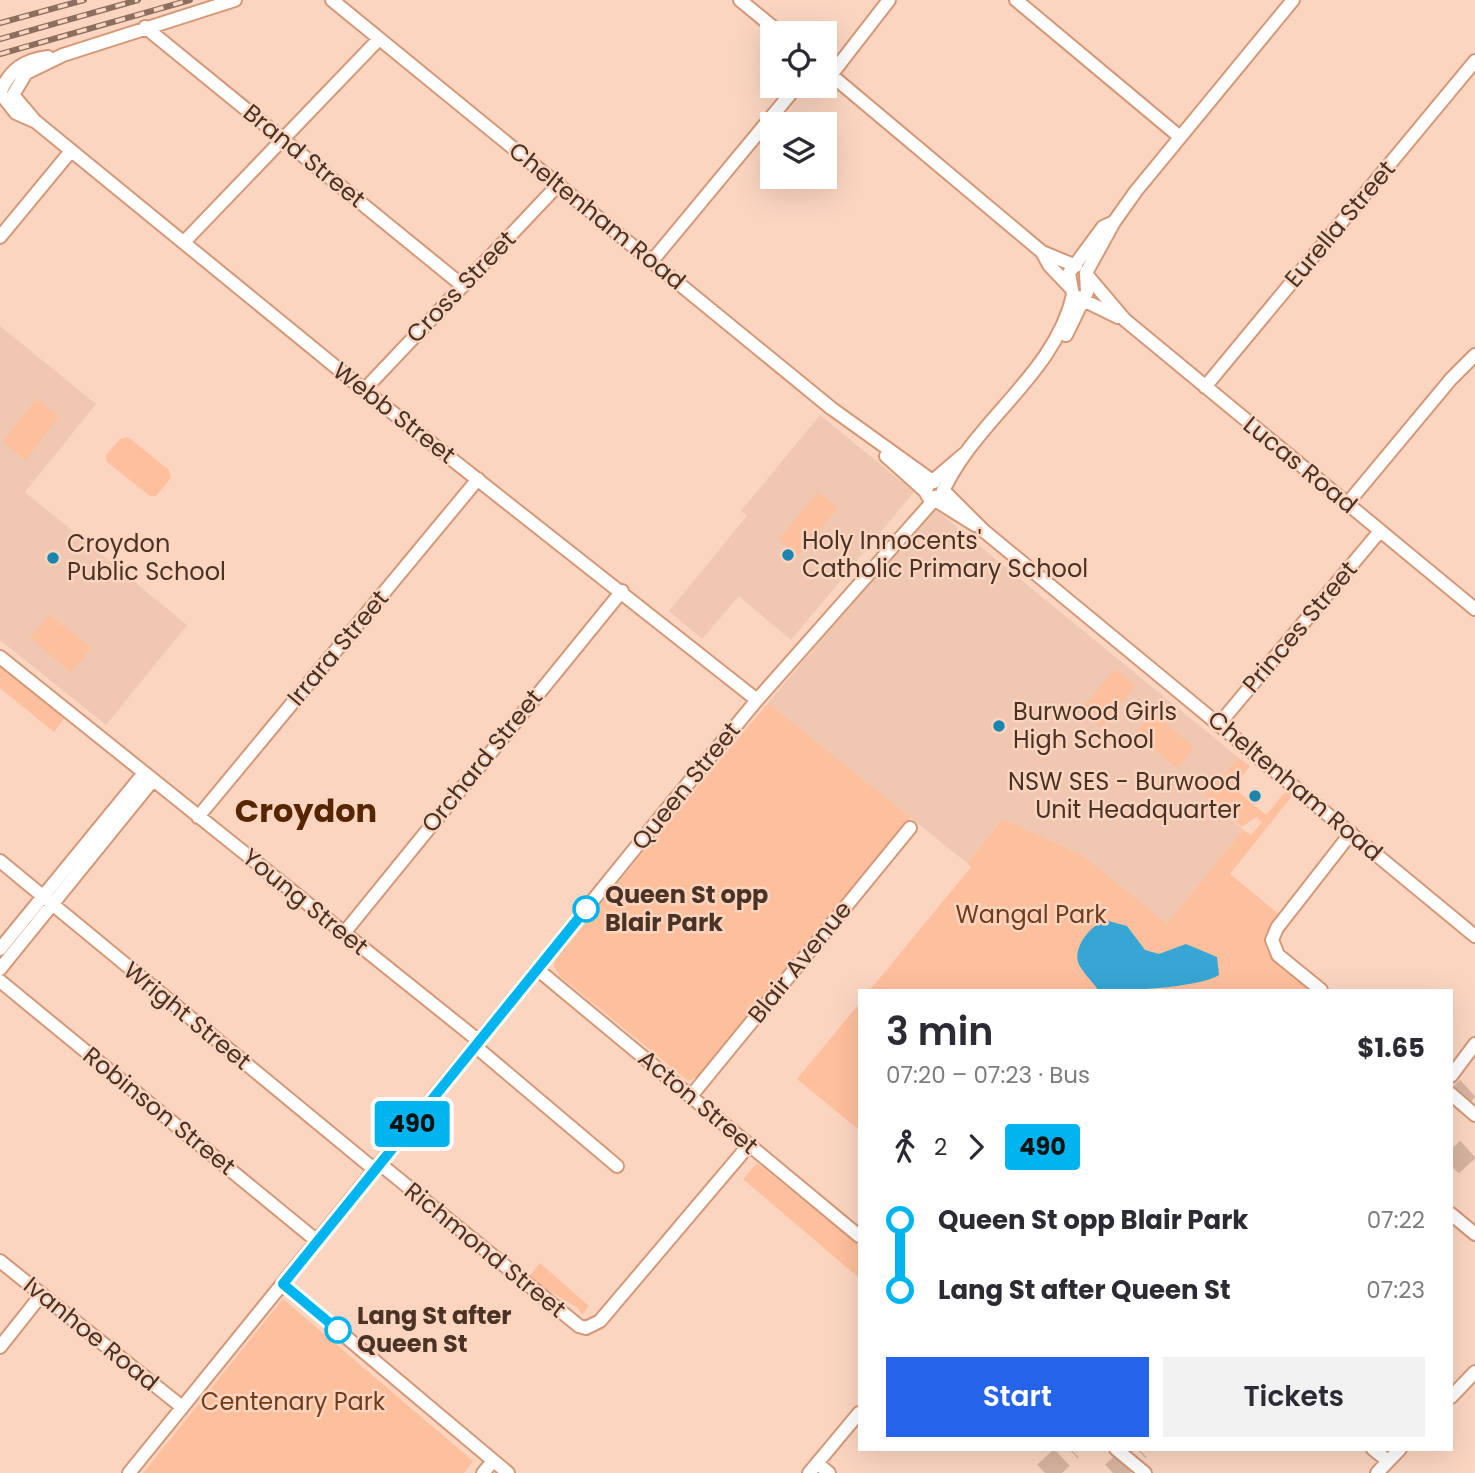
<!DOCTYPE html>
<meta charset="utf-8">
<style>
body{margin:0;font-family:Poppins,sans-serif;background:#f2f2f3;color:#2b2b33;height:100vh;display:flex;flex-direction:column;font-size:26px;white-space:nowrap}
*{box-sizing:border-box;margin:0}
p{font-size:23px;color:#7c7c81}
.icon{flex:none;width:38px;height:38px;fill:none;stroke:currentColor;stroke-width:2;stroke-linecap:round;stroke-linejoin:round}
.map{position:relative;flex:1;overflow:hidden}
.side{position:absolute;left:858px;top:989px;width:595px;height:462px;display:flex;flex-direction:column;background:#fff;border-radius:0px;box-shadow:0 7px 28px #0002}
.side>*{flex:none}
.badge{padding:0 14px;border-radius:5px;font-size:24px;line-height:46px}
.buttons{position:absolute;left:760px;top:21px;display:grid;gap:14px}
.buttons a{display:grid;place-items:center;width:77px;height:77px;border-radius:0px;background:#fff;box-shadow:0 7px 28px #0002;font-size:35px}
.map>.badge{position:absolute;translate:-50% -50%;box-shadow:0 0 0 4px #fff}
.legs{display:flex;align-items:center;gap:10px;height:77px;padding:0 28px;font-size:23px}
.legs p{margin-inline-start:auto}
.headline{display:flex;align-items:center;justify-content:space-between;height:119px;padding:0 28px}
h1{font-size:38px;font-weight:600;line-height:52px}
.primary-button{display:flex;gap:14px;margin-top:auto;padding:14px 28px}
.primary-button a{flex:1;height:80px;border-radius:0px;background:#2563eb;color:#fff;font-size:28px;font-weight:600;line-height:80px;text-align:center}
.primary-button a+a{background:#f2f2f3;color:#2b2b33}
ul{padding:0 28px;list-style:none}
li{display:flex;align-items:center;gap:24px;height:70px;font-size:26px}
li i{display:grid;place-items:center;width:10px;height:100%;margin:0 9px;background:currentColor}
li i::after{content:'';width:18px;height:18px;margin:-9px;border:5px solid;border-radius:50%;background:#fff}
li p{margin-inline-start:auto}
li:first-child i{background:linear-gradient(#0000 50%,currentColor 0)}
li:last-child i{background:linear-gradient(currentColor 50%,#0000 0)}
.map>svg:first-child{display:block}
</style>
<div class="map">
<svg width="1475" height="1473" viewBox="0 0 1475 1473">
<rect width="100%" height="100%" fill="#fbd5c0"/>
<path fill="#f0c7b0" d="M0,326L96,404L25,492L187,625L106,725L0,640Z
M820,415L914,492L791,640L739,596L702,639L669,611L747,516L741,511Z
M932,507L1239,758L1206,796L1243,830L1167,925L1082,855L1003,819L967,863L768,703Z"/>
<path fill="#febf9c" d="M36,399L59,416L26,460L3,442Z
M128,437L169,470L171,478L156,496H150L107,462L106,455L120,439Z
M818,492L838,508L799,556L779,539Z
M50,615L91,648L71,672L30,638Z
M0,661L68,714L54,732L0,688Z
M1115,669L1135,686L1101,728L1080,711Z
M768,703L911,818L698,1076L688,1081L560,976L554,967L555,958Z
M1152,713L1194,747L1177,768L1135,733Z
M1239,758L1250,766L1233,787L1266,815L1286,791L1292,796L1230,874L1280,915C1276,920 1269,926 1266,933C1256,956 1296,978 1311,990H870L971,867L967,863L1003,819L1082,855L1167,924L1243,830L1251,835L1262,822L1256,817L1242,827L1205,796Z
M859,1004V1130L797,1079Z
M757,1163L859,1246V1278L743,1179Z
M540,1263L589,1306L582,1315L578,1308L528,1278Z
M283,1299L473,1461L464,1473H143Z"/>
<path fill="#37a6d4" d="M1105,920L1127,926L1145,950L1159,954L1186,944L1217,957L1219,975C1198,988 1125,991 1098,990C1093,982 1081,971 1078,962C1074,945 1091,926 1105,920Z"/>
<g fill="none" stroke-linecap="round" stroke-linejoin="round">
<path stroke="#d8b4a1" stroke-width="23" stroke-dasharray="23 11" stroke-linecap="butt" d="M1451,1104L1475,1082
M1451,1165L1475,1143
M1045,1473L1071,1449
M1113,1473L1139,1449"/>
<defs>
<path id="minor" d="M332,0L831,408L934,482
M740,0L780,33
M1016,0L1180,137
M145,27L463,286
M824,69L1042,252L1049,265L1070,287
M831,75L889,0
M13,95L35,121L364,390L757,700
M13,95L26,73L63,55L235,0
M34,121L16,113L0,93C10,69 24,60 48,57
M1114,222L1103,227L1069,273L1073,295L1118,317
M0,237L71,151
M184,242L379,39
M1042,252L1076,266
M652,261L797,86
M1086,273L1114,222L1136,191L1293,0
M1086,274L1125,320L1475,609
M1066,335L1087,292L1086,274
M1205,387L1475,61
M364,390L559,184
M964,454L929,484L925,491L929,498L941,496C971,423 1055,375 1073,295
M886,456L925,491
M943,490L984,531L1475,936
M935,500L975,525
M1347,504L1451,379L1475,355
M0,657L479,1041
M1220,723L1380,531
M198,817L478,479
M0,861L375,1170
M344,933L622,591
M0,949L144,773
M0,969L153,780
M537,969L859,1236
M0,981L317,1241
M1321,990L1278,955L1272,940L1277,928L1351,833
M475,1046L617,1166
M1451,1076L1475,1044
M1451,1094L1475,1115
M691,1096L910,828
M380,1164L579,1326L586,1328L600,1321L749,1145
M1451,1214L1475,1234
M0,1261L182,1407
M283,1284L508,1473
M0,1347L42,1294
M1451,1397L1475,1372
M1116,1449L1145,1473
M1373,1449L1388,1461
M817,1463L829,1473
M129,1473L671,804L757,700L934,500
M483,1473L493,1461
M809,1473L859,1413
M1377,1473L1400,1449"/>
</defs>
<use href="#minor" stroke="#d49877" stroke-width="16"/>
<use href="#minor" stroke="#fff" stroke-width="12"/>
<defs>
<path id="rail" d="M0,23L84,0
M0,39L138,0
M0,54L190,0"/>
</defs>
<use href="#rail" stroke="#8c6f5e" stroke-width="6"/>
<use href="#rail" stroke="#fbd5c0" stroke-width="3.5" stroke-dasharray="10" stroke-linecap="butt"/>
</g>
<g fill="none" stroke-linecap="round" stroke-linejoin="round">
<defs>
<path id="line-1" d="M338,1330L283,1284L586,909"/>
</defs>
<use href="#line-1" stroke="#fff" stroke-width="16"/>
<use href="#line-1" stroke="#00b5ef" stroke-width="10"/>
</g>
<g fill="#1a85ad" stroke="#fbd5c0" stroke-width="2.5">
<circle cx="788" cy="555" r="7"/>
<circle cx="53" cy="558" r="7"/>
<circle cx="999" cy="726" r="7"/>
<circle cx="1255" cy="796" r="7"/>
</g>
<g fill="#fff" stroke="#00b5ef" stroke-width="3.5">
<circle cx="586" cy="909" r="12"/>
<circle cx="338" cy="1330" r="12"/>
</g>
<g text-anchor="middle" stroke-width="5" stroke-linejoin="round" paint-order="stroke">
<g font-size="24" fill="#4a3224" stroke="#fbd5c0">
<text transform="translate(304 156) rotate(39)" y="8">Brand Street</text>
<text transform="translate(597 216) rotate(39)" y="8">Cheltenham Road</text>
<text transform="translate(1340 224) rotate(-50)" y="8">Eurella Street</text>
<text transform="translate(461 287) rotate(-46)" y="8">Cross Street</text>
<text transform="translate(394 413) rotate(38)" y="8">Webb Street</text>
<text transform="translate(1300 465) rotate(39)" y="8">Lucas Road</text>
<text transform="translate(1300 627) rotate(-50)" y="8">Princes Street</text>
<text transform="translate(338 648) rotate(-50)" y="8">Irrara Street</text>
<text transform="translate(482 761) rotate(-51)" y="8">Orchard Street</text>
<text transform="translate(686 786) rotate(-51)" y="8">Queen Street</text>
<text transform="translate(1295 786) rotate(40)" y="8">Cheltenham Road</text>
<text transform="translate(305 902) rotate(39)" y="8">Young Street</text>
<text transform="translate(800 962) rotate(-51)" y="8">Blair Avenue</text>
<text transform="translate(187 1016) rotate(39)" y="8">Wright Street</text>
<text transform="translate(698 1102) rotate(40)" y="8">Acton Street</text>
<text transform="translate(159 1111) rotate(39)" y="8">Robinson Street</text>
<text transform="translate(485 1250) rotate(39)" y="8">Richmond Street</text>
<text transform="translate(91 1334) rotate(39)" y="8">Ivanhoe Road</text>
</g>
<g font-size="24" fill="#4a3224" stroke="#fbd5c0" text-anchor="start">
<text x="802" y="549">Holy Innocents'<tspan x="802" dy="28">Catholic Primary School</tspan></text>
<text x="67" y="552">Croydon<tspan x="67" dy="28">Public School</tspan></text>
<text x="1013" y="720">Burwood Girls<tspan x="1013" dy="28">High School</tspan></text>
<text x="1241" y="790" text-anchor="end">NSW SES - Burwood<tspan x="1241" dy="28">Unit Headquarter</tspan></text>
</g>
<g font-size="24" font-weight="bold" fill="#4a3224" stroke="#fbd5c0" text-anchor="start">
<text x="605" y="903">Queen St opp<tspan x="605" dy="28">Blair Park</tspan></text>
<text x="357" y="1324">Lang St after<tspan x="357" dy="28">Queen St</tspan></text>
</g>
<g font-size="24" fill="#723c1b" stroke="#fbd5c0">
<text x="1031" y="923">Wangal Park</text>
<text x="293" y="1410">Centenary Park</text>
</g>
<g font-size="32" font-weight="bold" fill="#562501" stroke="#fbd5c0">
<text x="306" y="822">Croydon</text>
</g>
</g>
</svg>
<div class="buttons">
<a><svg class="icon" aria-label="locate" viewBox="0 0 24 24"><circle cx="12" cy="12" r="6"/><path d="M12 2v4M12 18v4M2 12h4M18 12h4"/></svg></a>
<a><svg class="icon" aria-label="layers" viewBox="0 0 24 24"><path d="M12 4l9 5-9 5-9-5zM3 14l9 5 9-5"/></svg></a>
</div>
<b class="badge" style="left:412px;top:1124px;background:#00b5ef;color:#111">490</b>
<section class="side">
<div class="headline"><div><h1>3 min</h1><p>07:20 – 07:23 · Bus</p></div><b>$1.65</b></div>
<div class="legs"><svg class="icon" aria-label="walk" viewBox="0 0 24 24"><circle cx="13" cy="4" r="2"/><path d="M13 8l-2 6 4 7M11 14l-3 7M7 12l3-4h3l4 4"/></svg>2<svg class="icon" aria-label="forward" viewBox="0 0 24 24"><path d="M9 5l7 7-7 7"/></svg><b class="badge" style="background:#00b5ef;color:#111">490</b></div>
<ul>
<li><i style="color:#00b5ef"></i><b>Queen St opp Blair Park</b><p>07:22</p></li>
<li><i style="color:#00b5ef"></i><b>Lang St after Queen St</b><p>07:23</p></li>
</ul>
<div class="primary-button"><a>Start</a><a>Tickets</a></div>
</section>
</div>
